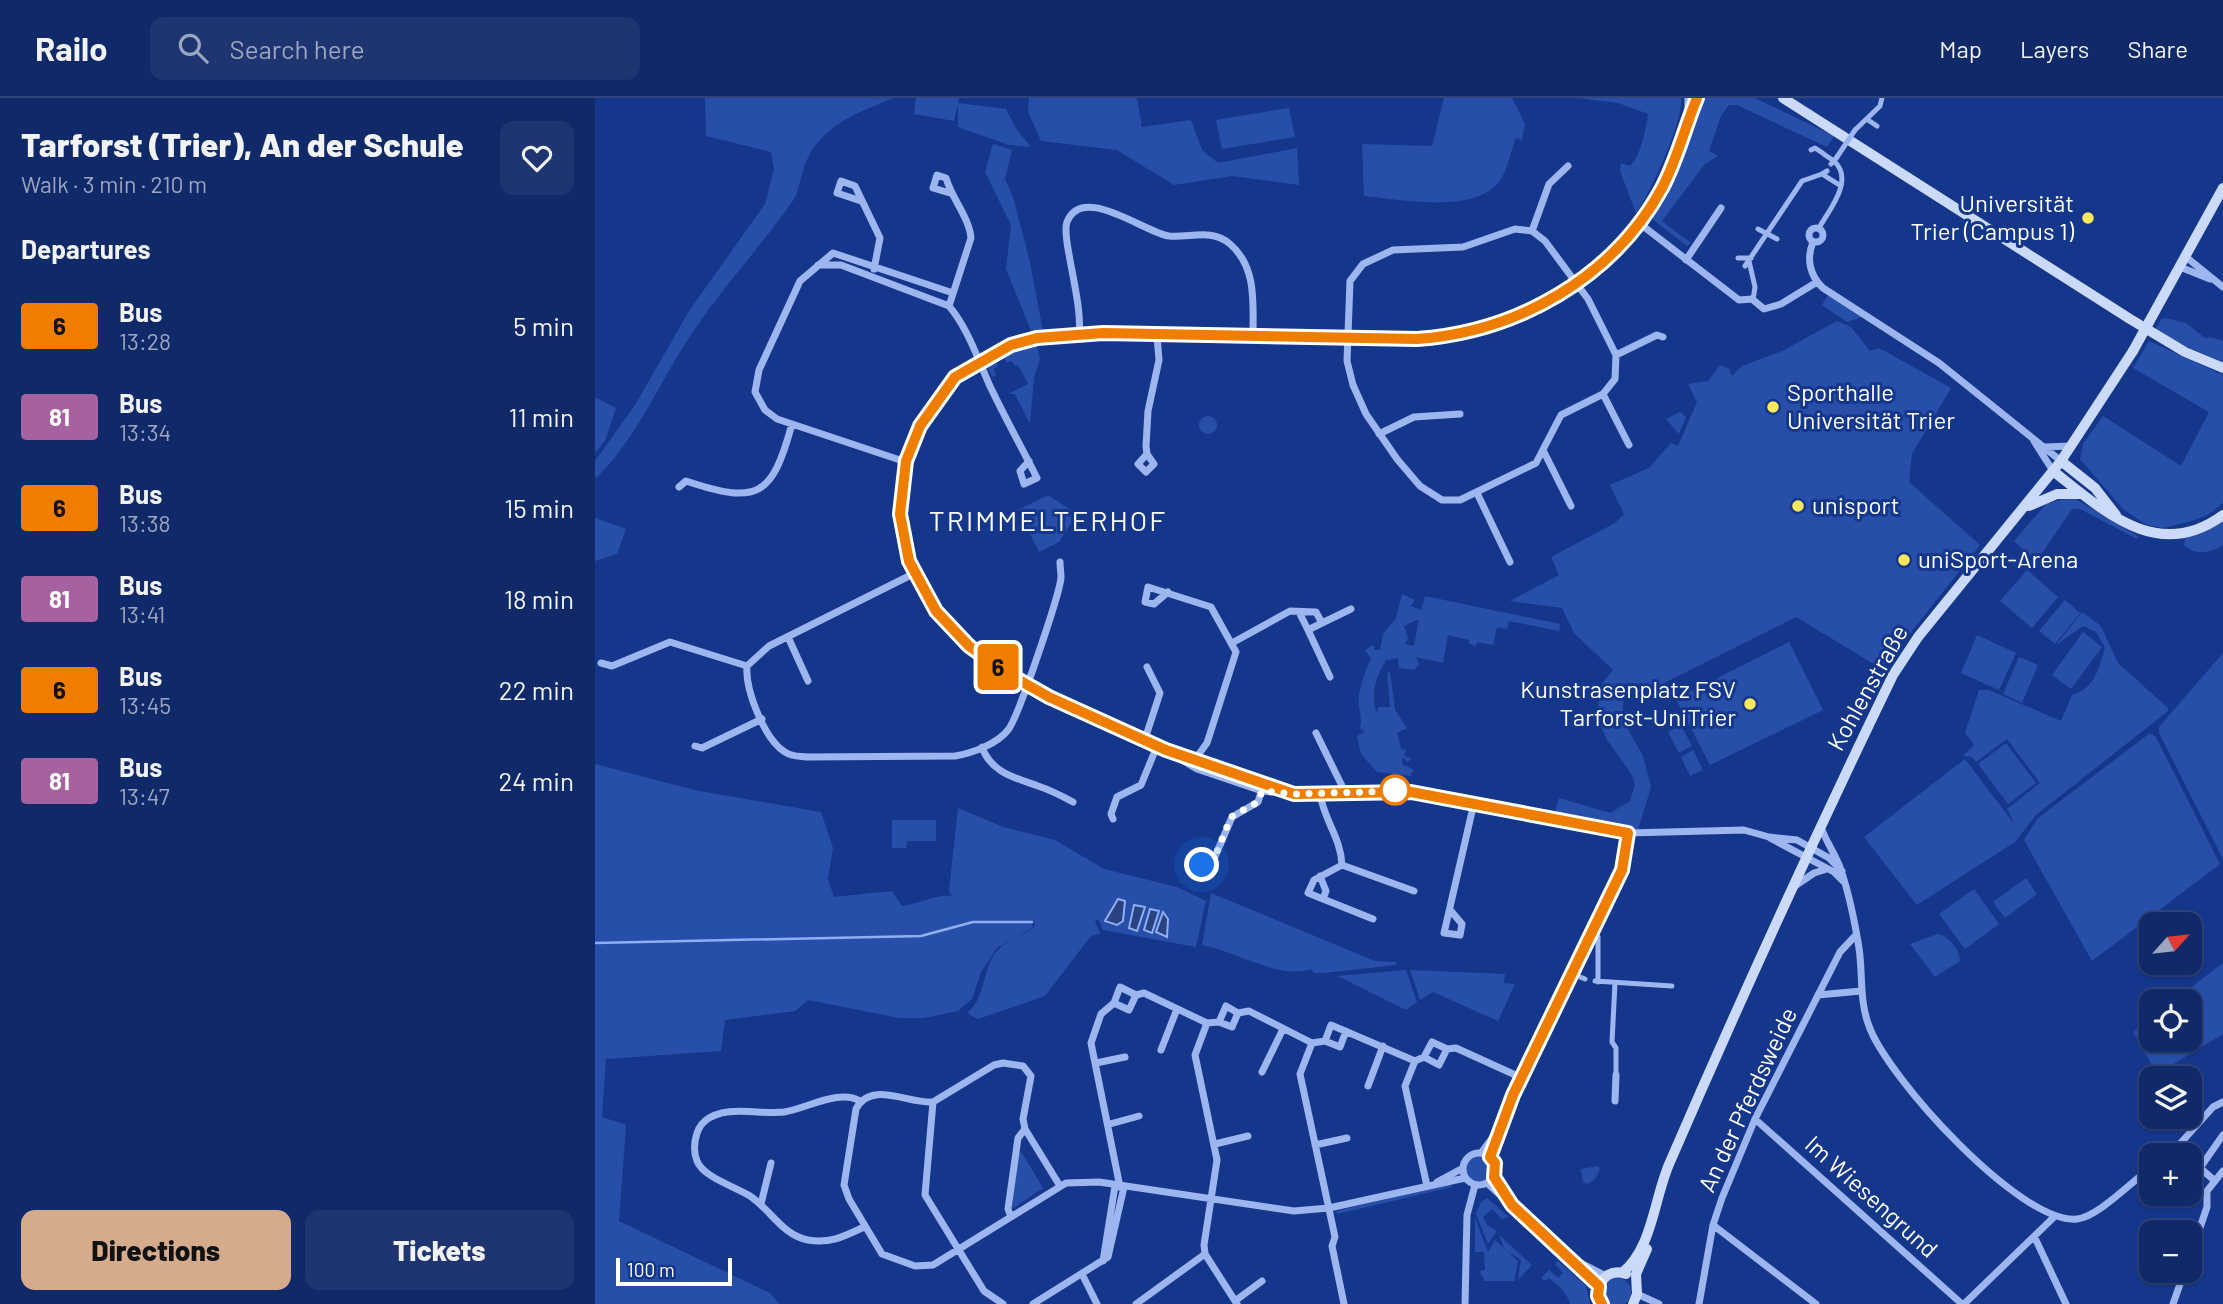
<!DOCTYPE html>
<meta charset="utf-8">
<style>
body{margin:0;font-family:Barlow,sans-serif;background:#1e3571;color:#f1f3f6;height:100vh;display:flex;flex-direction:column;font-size:26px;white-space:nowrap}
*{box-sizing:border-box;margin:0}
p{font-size:23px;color:#9ca6c0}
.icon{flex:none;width:38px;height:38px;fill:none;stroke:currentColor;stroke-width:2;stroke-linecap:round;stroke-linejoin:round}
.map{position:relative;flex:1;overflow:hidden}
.panel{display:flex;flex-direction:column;background:#102968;width:595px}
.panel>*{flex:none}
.badge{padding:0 14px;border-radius:5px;font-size:24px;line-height:46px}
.needle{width:46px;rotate:63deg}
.tools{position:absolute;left:1544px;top:814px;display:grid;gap:14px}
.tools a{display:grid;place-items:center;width:63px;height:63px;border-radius:14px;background:#102968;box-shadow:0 2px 5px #0004,0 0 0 2px #30457c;font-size:35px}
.scale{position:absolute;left:21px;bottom:18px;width:116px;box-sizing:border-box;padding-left:7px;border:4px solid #fff;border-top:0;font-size:19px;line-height:24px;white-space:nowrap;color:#fff;-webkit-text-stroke:5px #15378b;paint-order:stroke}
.you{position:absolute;width:35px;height:35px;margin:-18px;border:5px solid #fff;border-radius:50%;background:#1a73e8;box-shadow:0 0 0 10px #1a73e833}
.map>.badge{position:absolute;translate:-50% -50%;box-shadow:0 0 0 4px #fff}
h2{padding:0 21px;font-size:26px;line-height:63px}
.round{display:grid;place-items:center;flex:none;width:74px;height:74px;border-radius:14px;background:#1e3571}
.headline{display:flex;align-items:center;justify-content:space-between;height:119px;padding:0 21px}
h1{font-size:33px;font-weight:800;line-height:52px}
.button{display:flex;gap:14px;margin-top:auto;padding:14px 21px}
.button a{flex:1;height:80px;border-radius:14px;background:#d6ab8b;color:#111;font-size:28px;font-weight:800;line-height:80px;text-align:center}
.button a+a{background:#1e3571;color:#f1f3f6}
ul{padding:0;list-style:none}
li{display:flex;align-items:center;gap:21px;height:91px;padding:0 21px}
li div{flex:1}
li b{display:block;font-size:26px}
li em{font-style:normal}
li .badge{min-width:77px;font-weight:700;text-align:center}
header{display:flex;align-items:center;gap:42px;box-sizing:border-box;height:98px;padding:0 35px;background:#102968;border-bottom:2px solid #30457c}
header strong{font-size:33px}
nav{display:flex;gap:38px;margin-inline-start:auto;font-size:24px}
.search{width:490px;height:63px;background:#1e3571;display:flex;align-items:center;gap:18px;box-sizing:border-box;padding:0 24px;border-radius:14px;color:#9ca6c0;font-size:26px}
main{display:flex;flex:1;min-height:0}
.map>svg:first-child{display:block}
</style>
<header>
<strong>Railo</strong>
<div class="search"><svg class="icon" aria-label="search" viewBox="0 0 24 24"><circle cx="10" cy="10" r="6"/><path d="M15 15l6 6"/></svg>Search here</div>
<nav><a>Map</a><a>Layers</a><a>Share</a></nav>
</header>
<main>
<section class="panel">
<div class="headline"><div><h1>Tarforst (Trier), An der Schule</h1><p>Walk · 3 min · 210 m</p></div><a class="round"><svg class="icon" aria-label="heart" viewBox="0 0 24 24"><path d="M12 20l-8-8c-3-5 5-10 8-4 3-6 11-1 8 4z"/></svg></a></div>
<h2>Departures</h2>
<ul>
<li><span class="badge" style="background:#ee7d00;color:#111">6</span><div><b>Bus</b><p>13:28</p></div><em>5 min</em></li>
<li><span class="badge" style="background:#a661a1;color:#fff">81</span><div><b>Bus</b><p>13:34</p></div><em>11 min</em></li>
<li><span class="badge" style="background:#ee7d00;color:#111">6</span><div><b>Bus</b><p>13:38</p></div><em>15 min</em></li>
<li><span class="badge" style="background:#a661a1;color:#fff">81</span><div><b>Bus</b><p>13:41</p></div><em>18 min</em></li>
<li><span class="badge" style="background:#ee7d00;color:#111">6</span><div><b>Bus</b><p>13:45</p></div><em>22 min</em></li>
<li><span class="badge" style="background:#a661a1;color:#fff">81</span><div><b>Bus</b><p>13:47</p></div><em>24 min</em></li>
</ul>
<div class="button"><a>Directions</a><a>Tickets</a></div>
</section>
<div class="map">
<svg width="1628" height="1206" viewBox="0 0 1628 1206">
<rect width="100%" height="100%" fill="#15378b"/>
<path fill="#274faa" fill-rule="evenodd" d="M110,0H298C262,15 227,27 211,64C205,77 205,93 197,104C164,151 125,192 94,240C64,285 39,345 0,381V363L40,307L94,213L170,106L179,72L176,54L111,38Z
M321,0H364L363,5L411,11L422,32L436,49L414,47L363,29V6L359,23L319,16Z
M434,0H542L547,29L596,22L607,52L623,65L702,50L704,87L637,78L579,87L522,52L446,43L433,13Z
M849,0H917L930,26L927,42L921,40C916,52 914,66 908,77C888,119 805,101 769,98L767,46L837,48Z
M983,0H1086C1088,24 1056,94 1041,115L1025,73L1026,65L1035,68C1046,58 1051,31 1053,16L1023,5Z
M1108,0H1160L1239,38L1232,49L1142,7H1134L1126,18L1114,53L1123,58L1110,66L1067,123L1096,145L1092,148L1056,120L1083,71Z
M694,10L700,39L627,51L621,22Z
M398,46L417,52L410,81L418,99L434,160L448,233L437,235L411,171L416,127L390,74Z
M1233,197L1267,219L1252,224L1227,207Z
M1571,220L1591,225L1611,241L1615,239L1628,243V264L1590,248L1561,231L1566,221Z
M1242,223L1256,229L1275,253L1284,250L1356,290L1317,356L1314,384L1385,447L1287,571L1201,519L1061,589L1042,586L1037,589L1030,585L1027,621L1048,658L1056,689L1043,732L959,717L964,700L1015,715L1035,703L1040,687L1037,677L1011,640L1003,620L1004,590L1018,572L979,535L967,510L915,503L964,477L956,459L1020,425L1029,416L1015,387L1054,370L1076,345L1083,348L1102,304L1093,286L1113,283L1125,267L1134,271L1137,278L1147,268L1187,253Z
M1554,243L1628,277V405L1611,418L1593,424L1568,430L1552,427L1529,412L1485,361L1488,346L1508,318L1586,368L1614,314L1538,270Z
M441,245L445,261L439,279L435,326L420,296H413L433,286L423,267L420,268L416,263L412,265L408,259L401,263L403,268L398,271L401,277L397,279L393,270L399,260Z
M0,299L21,310L10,343L0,355Z
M1085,314L1091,319L1084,336L1071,321Z
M604 327a9 9 0 1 1 18 0a9 9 0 1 1-18 0Z
M453,397L482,416L464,444L444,454L423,412Z
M1477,399L1543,438L1542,441L1485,411H1477L1441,464L1419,443L1451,406Z
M0,420L31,431L22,456L0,463Z
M1628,422V447C1616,455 1600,458 1589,447L1590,440Z
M1432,472L1463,499L1437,530L1405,503Z
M807,496L820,502L816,508L826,512L830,498L965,526L964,533L914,523L912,531L902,529L898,547L882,544L881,548L874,546V542L853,537L848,565L821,559L824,566L819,572L804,570L803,560L791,562C780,581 775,596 782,616L783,609H795L792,575L795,574L800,612L812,630L802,635L806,651L811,652L809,658L816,660L813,664L807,659V666L819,672L815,678L782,674L766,656L762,638L770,634L765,630C768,618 762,608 764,597C766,587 770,571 776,561L770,552L778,547L780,552H785L788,536L801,520ZM824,521L819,548L810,546L813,540L809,528Z
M1470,502L1485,515L1460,546L1444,533Z
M1487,514L1506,528L1523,565L1573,610V613L1441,717L1420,744L1322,807L1269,739L1370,661L1420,727L1412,711L1445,685L1412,641L1381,664L1377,659L1368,658L1379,647L1370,635L1384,592H1394L1466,623L1477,597C1499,591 1504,571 1510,550L1501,534L1488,528L1461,547Z
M1488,534L1507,549L1476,591L1457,577Z
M1382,537L1421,555L1404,592L1366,575Z
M1194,544L1228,612L1115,667L1081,601Z
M1628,555V761L1564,635V629Z
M1424,559L1443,567L1427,605L1408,596Z
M1086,627L1097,648L1084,655L1073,634Z
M1555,635L1561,639L1625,766L1497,863L1429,742L1443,720Z
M1411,645L1441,685L1413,706L1383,666Z
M1098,652L1108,672L1095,678L1086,659Z
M0,666L99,692L226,714L238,750L233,781L239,799L297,793L307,808C324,806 341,796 357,798L354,793L363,710L408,729L460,742L509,771L582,789L611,803L601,849L508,832L503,821L500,823L505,835L495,839L450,898L383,921L375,917L373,914C391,900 387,871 401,854C410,843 426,838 438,830L440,826L438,822L437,830L402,850L386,874L377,901L363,913L329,920H304L213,902L200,913L130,922L126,953L11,961L7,1019L31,1027L24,1123L175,1195L184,1206H0Z
M297,722H341V743H312L311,750H297Z
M1431,780L1442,796L1410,820L1398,804Z
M1379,791L1404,826L1370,851L1344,816Z
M616,795L780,863L801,864V867L730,875H719L716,871C685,882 640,853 607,847Z
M1343,836C1354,839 1365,851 1365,863L1340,879L1315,846Z
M1628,865V936L1562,976L1538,934L1556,920V942H1594V903H1578Z
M811,872L822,904L811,912L743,878Z
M815,872L910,876L909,885L920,886L903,923L838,894L825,902Z
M423,1054L427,1055L448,1090L417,1111Z
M871 1071a13 13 0 1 1 26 0a13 13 0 1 1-26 0Z
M1003,1068L1005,1072L999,1082L992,1086L988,1084L986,1071Z
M856,1086L857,1089L742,1116L741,1113Z
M892,1100L914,1119L907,1121L897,1111L888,1119L892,1127L902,1133L893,1146L881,1116L886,1104Z
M880,1120L893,1154L900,1142L923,1163L919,1183H890L884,1173L890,1172L889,1154H880Z
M904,1137L937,1167L923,1182L926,1162L909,1151Z
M963,1163L991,1188L995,1206H975C972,1194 963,1187 954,1180L950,1183L946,1180L954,1172L963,1180L968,1175L960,1166Z
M1008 1194a14 14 0 1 1 28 0a14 14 0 1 1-28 0Z"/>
<path fill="#294282" stroke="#90aff2" stroke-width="2" d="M523,801L530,803L528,823L522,827L510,823Z
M539,807L550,809L542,833L534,830Z
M555,811L564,813L557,835L549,832Z
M568,814L573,821L572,839L561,834Z"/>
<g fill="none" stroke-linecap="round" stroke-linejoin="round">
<path stroke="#90aff2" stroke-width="2.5" d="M0,845L326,838L378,824H437"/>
<path stroke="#9eb6ef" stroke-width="5" d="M1273,22L1282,28
M1260,32L1285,8L1287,0
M1216,52L1220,50L1229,56
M1230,57L1239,63L1236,66
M1232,73L1227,76L1246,88
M1224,130C1234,112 1260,82 1239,63L1242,59
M1163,131L1182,141
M1143,160H1156
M1154,163L1160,189L1158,202
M1150,168L1207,83L1227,76
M997,834L1003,839V884
M980,877L990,881
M1000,883L1077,888
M1020,885L1017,944L1021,950V977"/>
<path stroke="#9eb6ef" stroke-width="7" d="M1093,0V20
M266,103L242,95L246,83L260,88L285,140L279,171
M1044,125L1144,202L1157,201L1169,211L1186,206L1222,184
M1214 137a7 7 0 1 1 14 0a7 7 0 1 1-14 0Z
M920,131L937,133L950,143L993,201L1021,257L1020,281L1008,296L966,317L941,365L865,402H847L825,388L802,361L771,316L758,287L752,263L755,183L768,166L798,152L868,149Z
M937,133L954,86L973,68
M1218,144C1211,161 1215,178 1228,190L1344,265L1466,363
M1591,159L1628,189
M1091,162L1126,110
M223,167H246L354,208C372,229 383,261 394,286C409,318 426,348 442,380L429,386L425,373L434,363
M1585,169L1615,181
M354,208L376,140C374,119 357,101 351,80L342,77L338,90L355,95
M484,235C488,205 466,139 472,124C487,85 550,135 574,138C595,140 617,130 635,146C662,169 658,206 658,237
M1021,257L1062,237L1068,239
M1008,296L1034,347
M784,336L819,319L865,316
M1439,343L1458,373
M1450,349L1476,348
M949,354L976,408
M552,356L543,366L551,374L559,366L552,356L551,348L553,313L564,262L562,238
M311,364L182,321L170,312L160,294L164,272L205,183L238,155L358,195
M84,389L91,383C163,407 177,399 197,326
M882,395L915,464
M320,475L174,548L152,568C150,591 169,641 190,654C197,659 204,658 212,659L360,658C378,655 402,646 413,632C423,620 464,498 466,480C466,475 465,469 465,464
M573,494L559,506L550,504L553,489L616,509L641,554L612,645L598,664
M727,525L756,511
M713,532L735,579
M193,539L213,583
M637,545L695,513L721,514L727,525L713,532L704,514
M6,565L17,568L75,544L152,568
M721,635L750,694
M550,641L565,595L552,569
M100,648L107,650L167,621
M387,649C396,675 421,680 443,688C455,692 467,698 478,704
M580,658L602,671L667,693L699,696L816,694L1033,735L1149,732L1174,739L1202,742L1234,760L1247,773
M684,694L657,680L571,652L454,599L431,587L374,548L341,513L314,463L305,416L311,364L325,328L360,279L416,247L442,240L508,235L822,241C922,234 1019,180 1067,90C1082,62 1090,29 1102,0
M725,696C729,722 746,740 747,767L719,782L713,795L778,821
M518,721L516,716L522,699L546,687L562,648
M1226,729C1231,744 1241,757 1246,772C1254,796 1260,825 1264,850C1268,876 1264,902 1274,928C1292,979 1426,1127 1482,1121C1503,1119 1537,1083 1556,1070
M1175,740L1239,774L1248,783
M619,761L620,771L609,772L607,764L611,760L619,761L637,719L663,704L667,691
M747,767L819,793
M725,778L731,793L728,801
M1197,790L1219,775L1232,771
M856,813L867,826L865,837L849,835L879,705
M1223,897L1266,893
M519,905L534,912L541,897
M624,924L631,908L643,915
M612,925L600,957L622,1062L609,1147L610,1156L642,1206
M730,943L745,949L751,933
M717,945L705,976L740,1139L737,1148L749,1206
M566,952L582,911
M829,959L844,967L852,951
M820,963L810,988L832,1088
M501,965L530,959
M667,974L688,931
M773,988L788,948
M265,1003C243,991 213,1010 189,1014C165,1017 130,1006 110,1023C100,1031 97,1051 102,1063C108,1079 141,1089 155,1098C176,1112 187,1137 213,1142C235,1146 250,1138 269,1129
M1020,1003L1021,977
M338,1004L330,1097L389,1193L408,1206
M1160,1021L1367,1206
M515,1026L544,1018
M620,1046L653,1038
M720,1047L752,1040
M868 1071a16 16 0 1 1 32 0a16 16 0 1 1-32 0Z
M886,1055L903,1032
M1575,1057L1618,1009L1628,1004
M895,1059L918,997L1027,772L1033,735
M1594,1065L1605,1070
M899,1079L915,1103
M1619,1082L1605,1070L1628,1037
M842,1084L868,1070
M893,1086L1004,1188
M465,1088L430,1031L428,1021L436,978L428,968L408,965L399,967L338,1004C313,1006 276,982 261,1011L249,1087L254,1101L287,1156L320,1168L338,1167L471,1085L504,1084L699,1113L734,1110L870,1080
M525,1089L496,945L506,916L519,905L525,889L541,897L549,895L612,925L624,924L637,929L643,915L654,913L717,945L730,943L736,927L820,963L829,959L837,944L852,951L861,950L927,980
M166,1106L176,1065
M416,1119L413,1111L423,1040L430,1031
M1118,1127L1221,1206
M1440,1140L1471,1206
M980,1162L1011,1178
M1594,1162L1612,1109V1093L1628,1073
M508,1163L520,1088
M487,1176L502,1206
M1042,1196L1064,1206
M640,1203L667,1183
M438,1206L513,1159L529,1089
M541,1206L610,1156
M870,1206L872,1117L880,1087
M1104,1206L1118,1127L1127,1100L1160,1021L1245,854L1261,837
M1369,1206L1459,1119
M1578,1206L1590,1172"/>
<path stroke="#cbd9fb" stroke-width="10" d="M1188,0L1535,221L1590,254L1628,270
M1554,224L1628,90
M1466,363L1500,390L1521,417
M1458,373C1509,413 1563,465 1628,417
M1434,408L1462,396H1485
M1027,1175C1058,1150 1059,1099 1075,1064C1146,900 1220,738 1298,577L1323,539L1466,363L1538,253
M1007,1206L1003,1192C1007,1178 1017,1171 1031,1176
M1038,1206L1042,1196L1041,1176L1052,1151"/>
<path stroke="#9eb6ef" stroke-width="5" d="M1242,59L1260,32"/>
<path stroke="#cbd9fb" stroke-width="10" d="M1538,253L1554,224"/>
</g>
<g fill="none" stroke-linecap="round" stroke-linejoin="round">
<defs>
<path id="line" d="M1007,1206L1003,1198L1004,1188L917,1107L899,1079L900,1065L895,1059L918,997L1027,772L1033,735L816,694L699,696L571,652L454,599L412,575L374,548L341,513L314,463L305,416L311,363L325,328L360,279L416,247L442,240L508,235L822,241C922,234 1018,180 1067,90C1082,62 1090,29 1102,0"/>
</defs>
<use href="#line" stroke="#fff" stroke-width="16"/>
<use href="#line" stroke="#ee7d00" stroke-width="10"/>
<path stroke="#fff" stroke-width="7" stroke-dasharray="0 12.6" d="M607,767L611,760L619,761L636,719L663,704L667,693L699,696L804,693L800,692"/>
</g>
<g fill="#ffe85c" stroke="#15378b" stroke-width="2.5">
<circle cx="1493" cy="120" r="7"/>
<circle cx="1178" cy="309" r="7"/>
<circle cx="1203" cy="408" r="7"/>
<circle cx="1309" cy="462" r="7"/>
<circle cx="1155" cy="606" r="7"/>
</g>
<circle fill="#fff" stroke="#ee7d00" stroke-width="3.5" cx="800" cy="692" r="14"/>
<g text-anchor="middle" stroke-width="6" stroke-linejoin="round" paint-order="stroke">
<g font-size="24" fill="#fff" stroke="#15378b" text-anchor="start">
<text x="1479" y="114" text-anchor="end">Universität<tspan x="1479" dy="28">Trier (Campus 1)</tspan></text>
<text x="1192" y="303">Sporthalle<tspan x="1192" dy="28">Universität Trier</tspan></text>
<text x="1217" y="416">unisport</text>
<text x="1323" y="470">uniSport-Arena</text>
<text x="1141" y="600" text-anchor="end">Kunstrasenplatz FSV<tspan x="1141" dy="28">Tarforst-UniTrier</tspan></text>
</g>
<g font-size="24" fill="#fff" stroke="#15378b">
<text transform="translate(1273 590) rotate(-61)" y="8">Kohlenstraße</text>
<text transform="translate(1153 1002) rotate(-65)" y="8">An der Pferdsweide</text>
<text transform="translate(1276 1099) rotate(42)" y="8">Im Wiesengrund</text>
</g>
<g font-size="28" letter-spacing="2" fill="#fff" stroke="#15378b">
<text x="453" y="433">TRIMMELTERHOF</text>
</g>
</g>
</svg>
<div class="tools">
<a><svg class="needle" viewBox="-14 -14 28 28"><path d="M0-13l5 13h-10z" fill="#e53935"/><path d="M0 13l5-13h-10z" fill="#9ca6c0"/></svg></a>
<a><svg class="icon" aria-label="locate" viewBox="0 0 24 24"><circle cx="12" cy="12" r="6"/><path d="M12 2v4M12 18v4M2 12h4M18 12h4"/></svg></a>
<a><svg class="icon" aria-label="layers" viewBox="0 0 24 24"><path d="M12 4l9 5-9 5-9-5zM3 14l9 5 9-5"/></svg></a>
<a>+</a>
<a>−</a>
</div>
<div class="scale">100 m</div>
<div class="you" style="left:607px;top:767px"></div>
<b class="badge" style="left:403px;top:569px;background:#ee7d00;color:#111">6</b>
</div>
</main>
